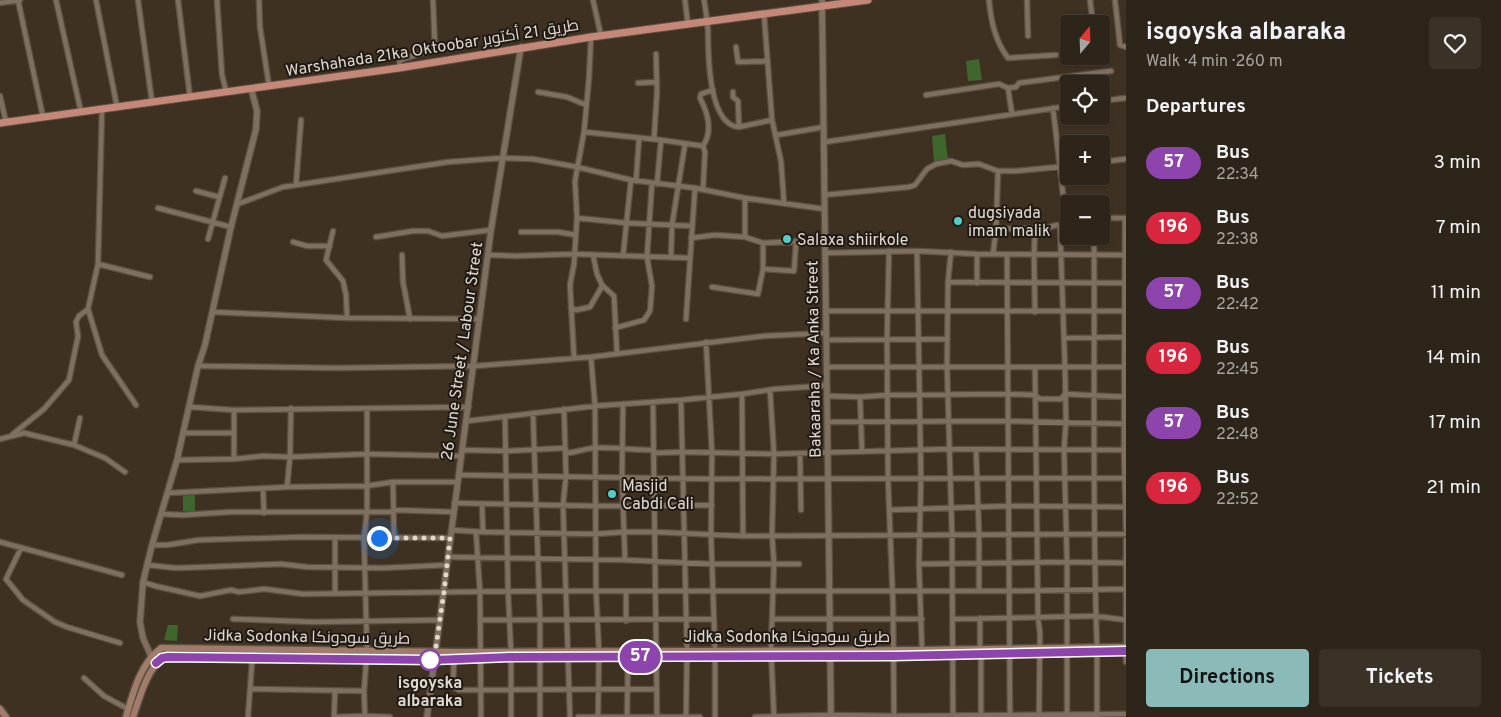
<!DOCTYPE html>
<meta charset="utf-8">
<style>
body{margin:0;font-family:Overpass,Cairo,sans-serif;background:#3a3127;color:#f1f3f6;height:100vh;display:flex;flex-direction:column;font-size:19px;white-space:nowrap}
*{box-sizing:border-box;margin:0}
p{font-size:16px;color:#a7a5a2}
.icon{flex:none;width:28px;height:28px;fill:none;stroke:currentColor;stroke-width:2;stroke-linecap:round;stroke-linejoin:round}
.map{position:relative;flex:1;overflow:hidden}
.sheet{display:flex;flex-direction:column;background:#2e251a;width:375px}
.sheet>*{flex:none}
.badge{padding:0 10px;border-radius:16px;font-size:18px;line-height:32px}
.needle{width:32px;rotate:19deg}
.controls{position:absolute;left:1060px;top:15px;display:grid;gap:10px}
.controls a{display:grid;place-items:center;width:50px;height:50px;border-radius:5px;background:#2e251a;box-shadow:0 1px 4px #0004,0 0 0 1px #494239;font-size:25px}
.you{position:absolute;width:25px;height:25px;margin:-12px;border:4px solid #fff;border-radius:50%;background:#1a73e8;box-shadow:0 0 0 8px #1a73e833}
.map>.badge{position:absolute;translate:-50% -50%;box-shadow:0 0 0 2px #fff}
h2{padding:0 20px;font-size:19px;line-height:45px}
.round{display:grid;place-items:center;flex:none;width:52px;height:52px;border-radius:5px;background:#3a3127}
.head{display:flex;align-items:center;justify-content:space-between;height:85px;padding:0 20px}
h1{font-size:24px;font-weight:700;line-height:38px}
.primary-button{display:flex;gap:10px;margin-top:auto;padding:10px 20px}
.primary-button a{flex:1;height:58px;border-radius:5px;background:#8bbbb9;color:#111;font-size:20px;font-weight:700;line-height:58px;text-align:center}
.primary-button a+a{background:#3a3127;color:#f1f3f6}
ul{padding:0;list-style:none}
li{display:flex;align-items:center;gap:15px;height:65px;padding:0 20px}
li div{flex:1}
li b{display:block;font-size:19px}
li em{font-style:normal}
li .badge{min-width:55px;font-weight:700;text-align:center}
main{display:flex;flex:1;min-height:0}
.map>svg:first-child{display:block}
</style>
<main>
<div class="map">
<svg width="1126" height="717" viewBox="0 0 1126 717">
<rect width="100%" height="100%" fill="#3e3122"/>
<path fill="#3e662d" d="M979,59L982,80L968,81L966,61Z
M945,134L948,160L934,163L932,136Z
M183,493H195V511H183Z
M168,625H178L177,641L164,640Z"/>
<g fill="none" stroke-linecap="round" stroke-linejoin="round">
<defs>
<path id="minor" d="M18,0L43,117
M56,0L81,112
M96,0L117,107
M138,0L152,102
M178,0L190,97
M217,0L222,75L226,91
M259,0L260,27L269,86
M593,0L601,36
M685,0L688,25
M704,0C706,10 707,21 708,31C708,53 708,125 739,127L772,120
M989,0C991,21 995,41 1008,58L1056,55
M1027,0L1028,36
M1090,0L1093,24
M1115,0L1120,45L1126,47
M0,3L20,0
M764,14L772,120L781,161L784,203
M736,47L738,62L768,61
M399,68L400,60L435,49L433,0
M638,83L657,82
M1008,88L1012,114
M538,92L567,97L586,105
M733,92V97L738,101L739,127
M926,95L999,84L1008,88L1016,87L1019,83L1111,71
M0,96L6,122
M1101,101L1126,98
M102,109L98,264L88,309L102,355L136,405
M584,132L661,140L703,146
M777,135L824,127
M654,139L657,92L656,54
M825,142L1069,106
M1101,162L1126,159
M636,181L639,139
M657,184L661,140
M296,185L301,120
M703,190L705,152L703,146C713,131 708,113 700,98L701,94L713,90
M196,191L219,197
M824,195L909,187L915,185L927,169L936,164L951,161L963,165L979,164L998,171H1016L1069,166
M745,198V237
M1094,199V204
M238,204L283,187L448,162L502,158L533,159L577,167L631,180L695,188L745,198L824,209
M158,208L231,227
M577,218L626,223L692,226
M1101,218H1125L1124,450L1126,530
M1060,226L1065,368L1066,422L1064,449L1067,562V717
M1035,228L1034,255L1035,312
M996,229L1046,228L1057,225L1060,226L1066,220L1053,108
M333,231L326,260L343,281L346,295L347,318
M521,232H558L576,235
M1094,236C1095,373 1092,510 1097,647
M376,237L413,231H428L442,236L491,230
M691,238L715,235L745,237L763,243L825,240
M208,239L225,178
M293,242L307,246H330
M889,251L887,338L888,479L893,604L894,717
M917,251L921,479L919,564L922,650
M951,252L948,282L947,366L952,534L953,717
M825,253L917,251L977,254L1126,255
M993,254L996,229L998,171
M1007,254L1010,717
M402,255L403,282L410,319
M489,255L516,256L574,254L690,258
M623,256L631,180
M671,257L672,225L685,144
M98,264L150,277
M763,269L794,271L796,243
M948,282L1126,283
M977,283V254
M602,285L614,296L617,354
M712,287L758,294L763,269V243
M571,308L576,310L590,307L601,288L602,285L597,274L593,255
M827,311H1126
M213,312L347,318L480,319
M686,319L695,188
M615,328L644,320L650,311L652,286L647,257L652,183
M1064,338L1126,337
M827,340L947,339
M706,342L712,453L711,534L715,650V717
M574,357L570,285L574,264L577,218L575,181L584,132L589,78L591,37
M591,357L595,406L596,591L599,651L598,717
M198,366L337,368L475,366L591,357L764,336L827,333
M827,367H1126
M1035,368L1038,618L1040,633L1039,716
M770,390L774,454L772,535L774,563L771,649L774,717
M742,394L743,536
M827,396L860,397L888,395L1007,394L1035,395L1040,399H1061L1065,394L1126,397
M860,397L862,451
M681,400L687,651L686,717
M653,402L657,717
M623,404L622,477L625,560
M190,407L234,410L469,407
M564,409L566,476L563,505L570,717
M234,410V459
M533,413L540,620V717
M505,417L508,591L511,651
M467,421L595,406L681,400L742,394L775,389L821,386L825,385L826,382
M828,422L1007,421L1126,424
M184,433H234
M13,434L44,409L69,380L78,336L76,322L79,316L88,309
M0,439L24,433L74,445L105,458L125,472
M74,445L80,418
M976,449L979,533V591
M462,450L507,451L565,448L567,453C577,452 584,449 594,448C613,447 634,450 653,450L656,453L683,452L774,454L949,449L1126,450
M800,453L801,510
M177,460L234,459L263,456L290,457L367,454L461,456
M458,475L712,479L1126,478
M393,482L394,537
M287,487L290,457L291,408
M263,488L264,513
M168,493L287,487L366,486L393,482H457
M454,503L596,506L712,505
M482,504L483,532
M889,510L1008,506L1126,507
M161,514L183,515L230,512H391L394,510L454,512
M451,530L483,532L596,534L624,532H655L743,536L1126,534
M476,532L480,593L481,717
M335,538V594
M1126,540V662
M0,542L122,575
M152,545H167L199,540L301,537L450,538
M21,548L6,579L23,600L55,622L67,627L120,643
M448,557L625,560L712,564H799
M919,564L1067,562L1126,563
M147,565L176,568L207,567L281,564L307,567L383,568L447,565
M143,582L155,586L200,596L231,590L239,592L264,589L303,594L538,591H1010L1126,589
M626,591V621
M980,618V648
M233,619L313,622L440,620
M772,619H922
M953,619L1096,616L1126,620
M481,620L714,619
M1097,652V717
M981,653V716
M454,659L453,687L459,690L656,689
M84,678L104,696L128,709
M250,689L364,691
M248,717L253,649
M334,717L335,691
M337,717L365,716L390,717
M365,717L364,691L367,651L364,539L367,511V409
M511,717V657
M578,717H700
M627,717L628,657
M755,717L831,715L894,716L1126,714"/>
<path id="tertiary" d="M822,0L831,717
M156,663L151,656L143,638L140,622L143,582L152,545L177,460L198,366L205,345L231,227L256,129L257,111L251,88
M427,717L491,230L521,47"/>
<path id="secondary" d="M0,709L6,717
M126,717C133,693 140,664 161,648L456,652L922,650L1126,647
M133,717C140,697 146,672 162,658L434,659L511,657L893,656L1126,651"/>
<path id="primary" d="M0,123L399,68L591,37L868,0"/>
</defs>
<use href="#minor" stroke="#5a4f41" stroke-width="7"/>
<use href="#tertiary" stroke="#5a4f41" stroke-width="8"/>
<use href="#secondary" stroke="#5a4f41" stroke-width="9"/>
<use href="#primary" stroke="#5a4f41" stroke-width="9"/>
<use href="#minor" stroke="#7e6f5e" stroke-width="4.5"/>
<use href="#tertiary" stroke="#7e6f5e" stroke-width="5.5"/>
<use href="#secondary" stroke="#a27c6b" stroke-width="6"/>
<use href="#primary" stroke="#c58878" stroke-width="7"/>
</g>
<g fill="none" stroke-linecap="round" stroke-linejoin="round">
<defs>
<path id="line" d="M156,663L162,658L168,657L434,660L511,657L893,656L1126,651"/>
</defs>
<use href="#line" stroke="#fff" stroke-width="11"/>
<use href="#line" stroke="#8e44ad" stroke-width="8"/>
<path stroke="#e1d9cf" stroke-width="5" stroke-dasharray="0 9" d="M379,538H450L444,592L434,660H430"/>
</g>
<g fill="#53cdc9" stroke="#201a14" stroke-width="2">
<circle cx="958" cy="221" r="5"/>
<circle cx="787" cy="239" r="5"/>
<circle cx="612" cy="494" r="5"/>
</g>
<circle fill="#fff" stroke="#8e44ad" stroke-width="2.5" cx="430" cy="660" r="10"/>
<g text-anchor="middle" stroke-width="4" stroke-linejoin="round" paint-order="stroke">
<g font-size="16" fill="#e1d9cf" stroke="#201a14">
<text transform="translate(432 47) rotate(-9)" y="6">Warshahada 21ka Oktoobar طريق 21 أكتوبر</text>
<text transform="translate(461 351) rotate(-82)" y="6">26 June Street / Labour Street</text>
<text transform="translate(813 359) rotate(-91)" y="6">Bakaaraha / Ka Anka Street</text>
<text transform="translate(307 636) rotate(1)" y="6">Jidka Sodonka طريق سودونكا</text>
<text x="787" y="642">Jidka Sodonka طريق سودونكا</text>
</g>
<g font-size="16" fill="#e1d9cf" stroke="#201a14" text-anchor="start">
<text x="968" y="218">dugsiyada<tspan x="968" dy="18">imam malik</tspan></text>
<text x="797" y="245">Salaxa shiirkole</text>
<text x="622" y="491">Masjid<tspan x="622" dy="18">Cabdi Cali</tspan></text>
</g>
<g font-size="16" font-weight="bold" fill="#e1d9cf" stroke="#201a14">
<text x="430" y="688">isgoyska<tspan x="430" dy="18">albaraka</tspan></text>
</g>
</g>
</svg>
<div class="controls">
<a><svg class="needle" viewBox="-14 -14 28 28"><path d="M0-13l5 13h-10z" fill="#e53935"/><path d="M0 13l5-13h-10z" fill="#a7a5a2"/></svg></a>
<a><svg class="icon" aria-label="locate" viewBox="0 0 24 24"><circle cx="12" cy="12" r="6"/><path d="M12 2v4M12 18v4M2 12h4M18 12h4"/></svg></a>
<a>+</a>
<a>−</a>
</div>
<div class="you" style="left:379px;top:538px"></div>
<b class="badge" style="left:640px;top:657px;background:#8e44ad;color:#fff">57</b>
</div>
<section class="sheet">
<div class="head"><div><h1>isgoyska albaraka</h1><p>Walk · 4 min · 260 m</p></div><a class="round"><svg class="icon" aria-label="heart" viewBox="0 0 24 24"><path d="M12 20l-8-8c-3-5 5-10 8-4 3-6 11-1 8 4z"/></svg></a></div>
<h2>Departures</h2>
<ul>
<li><span class="badge" style="background:#8e44ad;color:#fff">57</span><div><b>Bus</b><p>22:34</p></div><em>3 min</em></li>
<li><span class="badge" style="background:#d7263d;color:#fff">196</span><div><b>Bus</b><p>22:38</p></div><em>7 min</em></li>
<li><span class="badge" style="background:#8e44ad;color:#fff">57</span><div><b>Bus</b><p>22:42</p></div><em>11 min</em></li>
<li><span class="badge" style="background:#d7263d;color:#fff">196</span><div><b>Bus</b><p>22:45</p></div><em>14 min</em></li>
<li><span class="badge" style="background:#8e44ad;color:#fff">57</span><div><b>Bus</b><p>22:48</p></div><em>17 min</em></li>
<li><span class="badge" style="background:#d7263d;color:#fff">196</span><div><b>Bus</b><p>22:52</p></div><em>21 min</em></li>
</ul>
<div class="primary-button"><a>Directions</a><a>Tickets</a></div>
</section>
</main>
